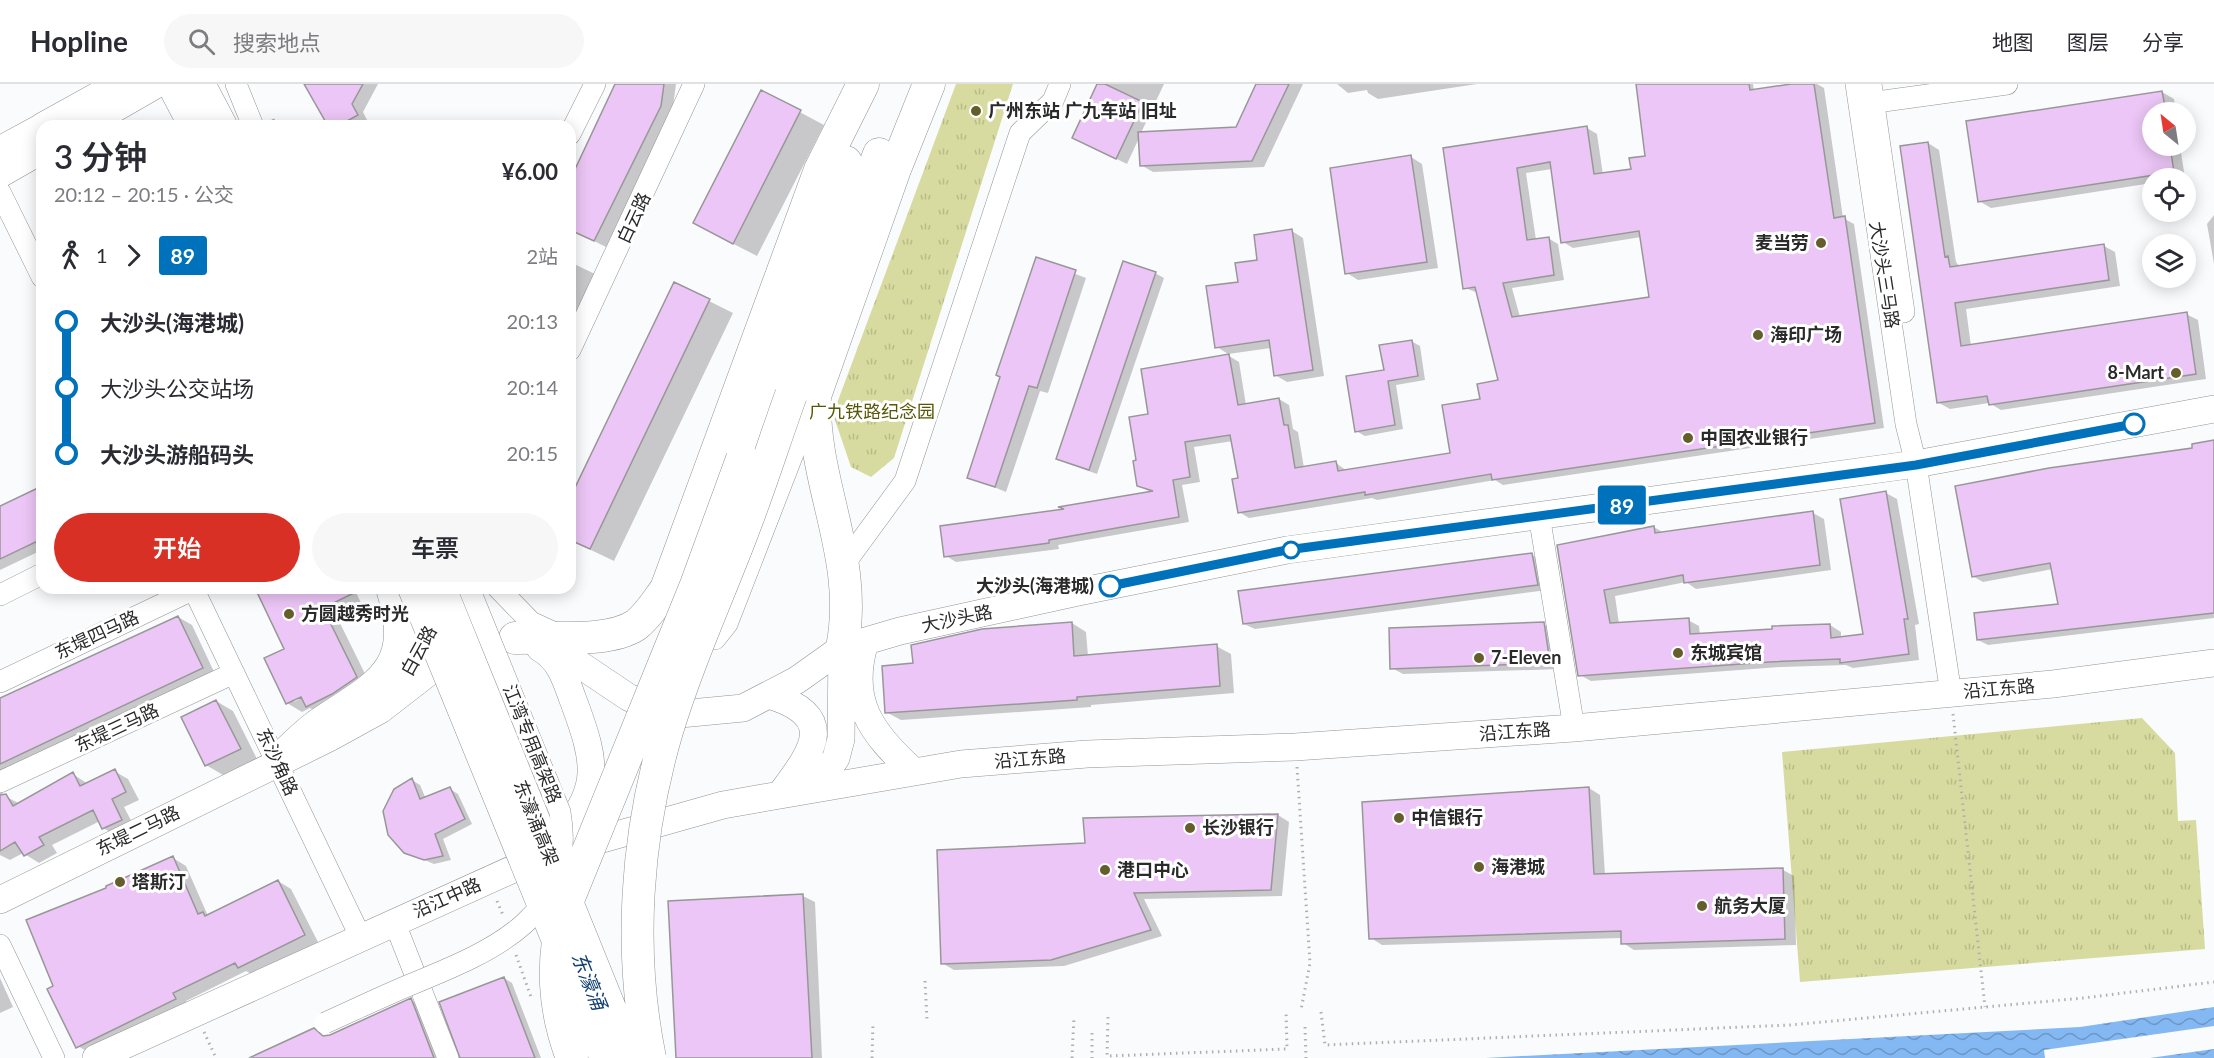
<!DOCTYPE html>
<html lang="zh">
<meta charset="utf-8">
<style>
body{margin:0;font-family:Lato,"Noto Sans SC",sans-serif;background:#f7f7f7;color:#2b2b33;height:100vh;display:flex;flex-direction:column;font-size:22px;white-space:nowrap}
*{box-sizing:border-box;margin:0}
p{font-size:20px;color:#7c7c81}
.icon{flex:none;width:33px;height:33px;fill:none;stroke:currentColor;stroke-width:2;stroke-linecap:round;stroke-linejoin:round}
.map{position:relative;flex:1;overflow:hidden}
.drawer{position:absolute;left:36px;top:36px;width:540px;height:474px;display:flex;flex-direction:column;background:#fff;border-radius:18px;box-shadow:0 3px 15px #0003}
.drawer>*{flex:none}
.badge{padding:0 12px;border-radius:4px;font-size:21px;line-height:39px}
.needle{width:39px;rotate:330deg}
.controls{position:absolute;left:2142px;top:18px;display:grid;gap:12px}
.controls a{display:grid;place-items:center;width:54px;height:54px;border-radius:50%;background:#fff;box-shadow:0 3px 15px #0003;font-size:30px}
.map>.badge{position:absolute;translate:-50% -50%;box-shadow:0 0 0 3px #fff}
.legs{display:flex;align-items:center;gap:9px;height:66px;padding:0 18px;font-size:20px}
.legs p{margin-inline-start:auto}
.summary{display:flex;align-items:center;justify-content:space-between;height:102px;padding:0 18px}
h1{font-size:33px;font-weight:600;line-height:45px}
.primary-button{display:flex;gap:12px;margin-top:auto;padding:12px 18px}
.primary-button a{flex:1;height:69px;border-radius:36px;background:#d93025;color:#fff;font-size:24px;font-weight:600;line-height:69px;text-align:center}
.primary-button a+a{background:#f7f7f7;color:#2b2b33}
ul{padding:0 18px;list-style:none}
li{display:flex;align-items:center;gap:21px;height:66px;font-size:22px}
li i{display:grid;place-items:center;width:9px;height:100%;margin:0 8px;background:currentColor}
li i::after{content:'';width:15px;height:15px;margin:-8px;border:4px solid;border-radius:50%;background:#fff}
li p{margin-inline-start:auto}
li:first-child i{background:linear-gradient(#0000 50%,currentColor 0)}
li:last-child i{background:linear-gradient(currentColor 50%,#0000 0)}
header{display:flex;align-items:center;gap:36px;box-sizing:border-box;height:84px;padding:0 30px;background:#fff;border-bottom:2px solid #e1e1e2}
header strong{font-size:28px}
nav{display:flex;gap:33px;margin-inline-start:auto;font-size:21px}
.search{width:420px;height:54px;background:#f7f7f7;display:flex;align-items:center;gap:15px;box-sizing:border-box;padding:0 21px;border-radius:33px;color:#7c7c81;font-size:22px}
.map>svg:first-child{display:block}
</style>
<header>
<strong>Hopline</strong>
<div class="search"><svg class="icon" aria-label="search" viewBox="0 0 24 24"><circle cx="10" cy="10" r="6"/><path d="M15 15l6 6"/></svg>搜索地点</div>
<nav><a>地图</a><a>图层</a><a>分享</a></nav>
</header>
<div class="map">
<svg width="2214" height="974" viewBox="0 0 2214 974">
<defs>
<pattern id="grass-tufts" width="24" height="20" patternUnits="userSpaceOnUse" patternTransform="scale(1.5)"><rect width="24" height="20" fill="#d7db9f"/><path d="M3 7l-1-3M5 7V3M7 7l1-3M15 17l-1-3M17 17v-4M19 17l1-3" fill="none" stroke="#b9bc89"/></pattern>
<pattern id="water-waves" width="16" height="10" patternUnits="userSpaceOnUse" patternTransform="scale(1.5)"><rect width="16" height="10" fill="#84b8f3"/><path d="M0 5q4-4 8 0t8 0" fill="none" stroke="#6c96c5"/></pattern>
</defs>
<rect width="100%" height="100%" fill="#fafbfd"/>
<path fill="url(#grass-tufts)" d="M956,0H1013L894,374L871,393L851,383L833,330Z
M2142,634L2175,669L2178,737L2196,736L2205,865L1800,898L1782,668Z"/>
<path fill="url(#water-waves)" d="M2214,923V974H1485L2080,943Z"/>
<path fill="#fafbfd" d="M2214,942V965L2150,974H2045L2044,966Z"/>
<path fill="#0003" fill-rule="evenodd" d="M305,0H378L363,28L368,38L361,42H329Z
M616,0H676L672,29L606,163L570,145V99Z
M1100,0H1164L1141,49L1237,45L1257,0H1303L1264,83L1153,88L1141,81L1140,52L1127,80L1074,54Z
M1337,0H1477L1378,15L1368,9L1367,6L1348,9Z
M1637,0H1753L1754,7L1801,0H1817L1824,4L1843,134L1854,140L1884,344L1503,401L1495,396L1377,416L1372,414L1249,434L1239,428V395L1233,357L1194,363L1200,398L1182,401L1189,438L1058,461L1059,465L956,478L946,472L1066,427L1062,424L1152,409L1138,401V378L1150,331L1229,272L1239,278L1246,321L1279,315L1289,321L1293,345L1298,348L1304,384L1336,379L1347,387L1452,370L1481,316L1500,298L1478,209L1465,204L1445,65L1587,44L1597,50L1603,91L1632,86L1647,73ZM1552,85L1563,158L1573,164L1641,153L1650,214L1520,233L1512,204L1564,196L1558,160L1548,154L1536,156L1526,89Z
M762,8L824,41L757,172L718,152Z
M2162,8L2174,15L2176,28H2152V62H2180L2185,94H2152V99L1991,124L1979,117Z
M1928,59L1939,66L1956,178L1960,183L2104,162L2115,168L2120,202L1966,225L1971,262L2186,230L2198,236L2206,295L2001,326L1989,319L1950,325L1939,319Z
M1411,73L1422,80L1438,184L1358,196L1347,189Z
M2214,131V180L2207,140Z
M1292,147L1303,154L1324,292L1287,298L1275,291L1271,264L1228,270L1217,263L1240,199Z
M1036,175L1086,194L1048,309L1040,307L1006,408L969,393Z
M570,178L595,190L570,245Z
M1155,189L1164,194L1097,390L1066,379L1058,374Z
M675,200L733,229L614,477L570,456V417Z
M1411,257L1420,262L1425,296L1396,301L1403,345L1365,352L1356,347L1385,287Z
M2214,358V534L1988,561L1978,556L2060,521L2053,485L1983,498L1974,493L2194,365Z
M42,404V466L0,486V424Z
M1886,409L1897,415L1919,540L1915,541L1919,576L1853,584L1846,581L1781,583L1591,597L1580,591L1558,462L1654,443L1664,449L1813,429L1824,435L1831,486L1696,505L1686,498L1615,512L1619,540L1688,536L1699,542L1700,551L1830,541L1841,548V554L1865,551Z
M1532,471L1542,477L1547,506L1255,545L1244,540Z
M257,504H354L362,521L337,533L371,602L322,631L310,624L302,628L287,619L286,565ZM308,610L294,618V614Z
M178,533L192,541L216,592L1,705L3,711L20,720L73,690L88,700L114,687L128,695L139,716L124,723L135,744L117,752L103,744L100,737L52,761L57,769L39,779L23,769L10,776L0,771V618Z
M1072,539L1086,548L1088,572L1216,562L1231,570L1234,609L1091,621V623L901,636L886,628L915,581Z
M1543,540L1555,546L1561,585L1403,590L1392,584Z
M216,617L233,627L257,675L223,691L206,681L183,634Z
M412,696L420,701L426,715L450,705L458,710L472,740L443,755L451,776L434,780L405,768Z
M1589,704L1600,711L1605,791L1783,786L1794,792L1796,861L1634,866L1623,859L1622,854L1382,861L1371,854Z
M1278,731L1289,738L1282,812L1144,815L1162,852L1064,882L954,886L942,879L1086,760L1084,736Z
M173,774L186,782L208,832L278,797L291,805L318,858L253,891L246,887L186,917L188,922L91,970L78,962L55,903L108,805Z
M803,812L815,818L822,974H678Z
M0,894L13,923L0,929Z
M504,894L512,899L541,974H462Z
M411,916L420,921L440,974H252L313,946L325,953L331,952Z"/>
<path fill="#ecc6f6" stroke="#989798" stroke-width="1.5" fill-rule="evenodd" d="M304,0H363L352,20L358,31L338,42H328Z
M615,0H664L661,22L594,157L570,146V96Z
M1097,0H1105L1143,18L1116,75L1072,54Z
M1256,0H1289L1252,77L1140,82L1138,48L1236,43Z
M1636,0H1749L1750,6L1791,0H1814L1834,134L1845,132L1875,339L1492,396L1491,390L1365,411V408L1238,429L1232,395L1238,394L1230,351L1185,358L1190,393L1173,396L1179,433L1049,456V459L944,473L940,442L1064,425L1058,423L1153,407L1137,402L1133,377L1136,376L1129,333L1148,330L1141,285L1229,270L1238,321L1279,314L1284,341H1288L1295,384L1336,377L1338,387L1450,369L1442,321L1480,315L1477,300L1498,296L1475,203L1463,205L1443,64L1587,42L1594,90L1631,85L1629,74L1645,72ZM1550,78L1561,159L1639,147L1649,213L1512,233L1503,199L1554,191L1549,153L1527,156L1517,84Z
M761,6L801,26L733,160L693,139Z
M2162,7L2166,28H2152V62H2170L2174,88L1978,118L1966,37Z
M1928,58L1945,173L1948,172L1950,183L2104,160L2109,196L1955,219L1961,262L2187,228L2196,290L1989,321L1987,312L1937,319L1900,62Z
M1411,71L1427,178L1345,190L1330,84Z
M1292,145L1313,286L1274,292L1269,256L1215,264L1206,202L1238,198L1235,179L1257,176L1254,151Z
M1036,173L1076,186L1037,304L1029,302L995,403L967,394L1000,293L996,291Z
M1123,177L1156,188L1089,386L1056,375Z
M674,198L710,215L590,465L570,456V414Z
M1412,256L1418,292L1388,297L1395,341L1355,348L1346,292L1384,286L1379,261Z
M2214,356V529L1977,556L1974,529L2058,520L2050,479L1972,493L1955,402L2049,384L2192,364V360Z
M42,402V455L0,475V422Z
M1886,407L1908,535H1904L1909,570L1840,579V575L1769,578L1578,592L1557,461L1654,442L1655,449L1813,427L1820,481L1684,499L1683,491L1604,506L1610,539L1689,534L1690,550L1772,545V542L1830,540L1831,554L1863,550L1840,415Z
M1532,469L1538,501L1243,540L1238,507Z
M255,504H364L323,524L357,593L332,610L306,623L301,613L286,620L264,574L284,565Z
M178,532L203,584L0,680V614Z
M1072,538L1074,572L1217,560L1220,602L1077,613V616L885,629L882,582L913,579L911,561L982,545Z
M1544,538L1550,579L1390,585L1389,544Z
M216,616L241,665L205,682L181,633Z
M115,685L126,708L112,715L122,736L102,745L93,726L39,753L44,761L24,772L15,758L0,767V711L6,710L13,722L73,688L80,702Z
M412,694L420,715L450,703L465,735L435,750L443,772L424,776L404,769L388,751L383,727L394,705Z
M1589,703L1594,790L1783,784L1785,855L1621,860V847L1369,855L1362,718Z
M1278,730L1271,806L1134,809L1151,846L1051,876L941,880L937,766L1085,759L1083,734Z
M173,772L198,830L203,828L205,832L278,796L305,851L238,884L235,879L173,909L176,915L76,964L47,905L53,902L26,836L106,804V802Z
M803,810L812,974H676L668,817Z
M504,893L535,974H460L439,918Z
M411,914L434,974H249L314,944L323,952L330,951Z"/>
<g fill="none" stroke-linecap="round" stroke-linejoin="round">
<defs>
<path id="minor" d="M236,0L253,42
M1856,0L1906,340L1916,380L1951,610
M1871,0L1904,228
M1862,20L2007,0
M570,50L595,0
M0,108L42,193
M570,266L694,0
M1539,431L1574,644
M845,479L905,397L1020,49L1053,17L1060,0
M193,504L360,852
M498,504L531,538L555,549
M0,511L42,490
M691,549L708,555H715L727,540L810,326
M0,598L194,505
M394,608L408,591L435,539
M0,698L234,589
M394,837L448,974
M0,861L54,974"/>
<path id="major" d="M43,42L119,0
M84,42L157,0
M0,66L42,43
M0,90L42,66
M531,557L558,566L628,613L656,626L680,630L743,624L797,596L842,564L900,547L1078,508L1287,466L1916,380L2214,325
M865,558C847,617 871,649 913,687
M540,564C559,575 565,593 572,613C599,685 603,707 547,766
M769,611C841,633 811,669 780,711
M815,704L836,674L841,655L842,564
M0,816L329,654L380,626L460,564
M96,974L542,772L723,721L780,711L961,680L1087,670L1295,663L1574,644L2053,600L2214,579"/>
<path id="highway" d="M173,0L195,42
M199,0L221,42
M791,311L879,70
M742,375L846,78
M515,554C548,552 608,560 636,541C648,532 657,517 666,505L820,86L863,0
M842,564C860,473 812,401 815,312L895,85L929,0
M277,678C290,666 303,652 318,641C377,601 418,588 392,504"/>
</defs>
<use href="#minor" stroke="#929495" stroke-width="22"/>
<use href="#major" stroke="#929495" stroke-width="28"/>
<use href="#highway" stroke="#929495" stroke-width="33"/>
<path stroke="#aeafb0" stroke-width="3" stroke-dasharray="1.5 4.5" stroke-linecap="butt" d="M273,35L276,42
M1953,630L1985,923
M1297,683L1310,879L1301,926
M497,817L503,831
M516,871L531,913
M925,897L927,936
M1321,928L1325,961L1790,941L2083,914L2214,898
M1108,933L1107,972L1287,965L1286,927
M1305,943L1306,974
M204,948L216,974
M1092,949V974
M251,973V974
M872,974L873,940
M1072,974L1074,933"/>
<use href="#minor" stroke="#fff" stroke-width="21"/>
<use href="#major" stroke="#fff" stroke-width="27"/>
<use href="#highway" stroke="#fff" stroke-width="32"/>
<defs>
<path id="minor-bridge" d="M325,939C354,926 383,912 412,900C492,867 578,833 560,728L469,504"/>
<path id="highway-bridge" d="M414,504L606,974
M440,504L630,974
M572,974C553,924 551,878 564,826L696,501L742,375
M650,974C628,866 636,752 667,647C687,581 716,517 741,452C759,406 774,358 791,311"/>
</defs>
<use href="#minor-bridge" stroke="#929495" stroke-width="22" stroke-linecap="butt"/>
<use href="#highway-bridge" stroke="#929495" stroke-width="33" stroke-linecap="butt"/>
<use href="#minor-bridge" stroke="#fff" stroke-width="21"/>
<use href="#highway-bridge" stroke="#fff" stroke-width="32"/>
</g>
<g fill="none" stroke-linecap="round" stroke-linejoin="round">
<defs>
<path id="line-1" d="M1110,502L1287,466L1916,381L2134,340"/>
</defs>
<use href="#line-1" stroke="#fff" stroke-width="14"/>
<use href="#line-1" stroke="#0072bc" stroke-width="9"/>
</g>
<g fill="#655e2a" stroke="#fff" stroke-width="2">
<circle cx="976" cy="27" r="6"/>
<circle cx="1821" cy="159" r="6"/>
<circle cx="1758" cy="251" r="6"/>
<circle cx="2176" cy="289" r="6"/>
<circle cx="1688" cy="354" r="6"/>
<circle cx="289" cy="530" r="6"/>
<circle cx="1678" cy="569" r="6"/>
<circle cx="1479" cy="574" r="6"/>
<circle cx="1399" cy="734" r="6"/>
<circle cx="1190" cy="744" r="6"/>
<circle cx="1479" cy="783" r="6"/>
<circle cx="1105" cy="786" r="6"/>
<circle cx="120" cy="798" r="6"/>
<circle cx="1702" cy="822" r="6"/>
</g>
<g fill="#fff" stroke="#0072bc" stroke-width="3">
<circle cx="2134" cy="340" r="10"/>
<circle cx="1291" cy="466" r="8"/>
<circle cx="1110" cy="502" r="10"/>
</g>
<g text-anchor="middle" stroke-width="6" stroke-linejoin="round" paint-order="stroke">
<g font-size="18" font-weight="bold" fill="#2a2a2b" stroke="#fff" text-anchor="start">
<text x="988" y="33">广州东站 广九车站 旧址</text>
<text x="1809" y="165" text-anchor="end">麦当劳</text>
<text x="1770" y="257">海印广场</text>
<text x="2164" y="295" text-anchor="end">8-Mart</text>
<text x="1700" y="360">中国农业银行</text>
<text x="301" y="536">方圆越秀时光</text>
<text x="1690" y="575">东城宾馆</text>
<text x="1491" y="580">7-Eleven</text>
<text x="1411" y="740">中信银行</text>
<text x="1202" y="750">长沙银行</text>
<text x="1491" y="789">海港城</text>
<text x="1117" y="792">港口中心</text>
<text x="132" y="804">塔斯汀</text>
<text x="1714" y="828">航务大厦</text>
</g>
<g font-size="18" fill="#2a2a2b" stroke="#fff">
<text transform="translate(634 134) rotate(-65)" y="6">白云路</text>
<text transform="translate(1884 191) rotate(81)" y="6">大沙头三马路</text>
<text transform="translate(957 535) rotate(-12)" y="6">大沙头路</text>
<text transform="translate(97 551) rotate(-25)" y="6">东堤四马路</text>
<text transform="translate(419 567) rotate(-61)" y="6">白云路</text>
<text transform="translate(1999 605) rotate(-5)" y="6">沿江东路</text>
<text transform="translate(117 644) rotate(-25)" y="6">东堤三马路</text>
<text transform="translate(1515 648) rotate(-4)" y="6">沿江东路</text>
<text transform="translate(532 660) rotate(68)" y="6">江湾专用高架路</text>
<text transform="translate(1030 675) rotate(-5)" y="6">沿江东路</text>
<text transform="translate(277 678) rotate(65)" y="6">东沙角路</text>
<text transform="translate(536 739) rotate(68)" y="6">东濠涌高架</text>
<text transform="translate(138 747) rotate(-26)" y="6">东堤二马路</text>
<text transform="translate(447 814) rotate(-24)" y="6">沿江中路</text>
</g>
<g font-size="18" fill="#575807" stroke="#fff">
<text x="872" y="334">广九铁路纪念园</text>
</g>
<g font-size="18" font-weight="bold" fill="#2a2a2b" stroke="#fff" text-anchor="end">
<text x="1094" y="508">大沙头(海港城)</text>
</g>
<g font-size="20" font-style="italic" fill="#154272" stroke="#fff">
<text transform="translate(589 897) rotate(68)" y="7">东濠涌</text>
</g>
</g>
</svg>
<div class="controls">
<a><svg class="needle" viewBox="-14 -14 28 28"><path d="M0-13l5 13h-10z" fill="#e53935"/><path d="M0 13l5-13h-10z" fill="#7c7c81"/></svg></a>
<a><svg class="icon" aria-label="locate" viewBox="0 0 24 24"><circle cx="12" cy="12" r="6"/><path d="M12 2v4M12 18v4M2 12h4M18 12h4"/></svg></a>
<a><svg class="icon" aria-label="layers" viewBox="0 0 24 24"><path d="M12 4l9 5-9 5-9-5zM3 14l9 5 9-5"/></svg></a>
</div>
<b class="badge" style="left:1622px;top:421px;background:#0072bc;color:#fff">89</b>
<section class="drawer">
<div class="summary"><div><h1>3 分钟</h1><p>20:12 – 20:15 · 公交</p></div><b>¥6.00</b></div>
<div class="legs"><svg class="icon" aria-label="walk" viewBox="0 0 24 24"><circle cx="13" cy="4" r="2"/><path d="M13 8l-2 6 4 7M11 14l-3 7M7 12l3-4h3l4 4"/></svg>1<svg class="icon" aria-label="forward" viewBox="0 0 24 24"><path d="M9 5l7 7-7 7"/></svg><b class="badge" style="background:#0072bc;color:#fff">89</b><p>2站</p></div>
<ul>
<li><i style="color:#0072bc"></i><b>大沙头(海港城)</b><p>20:13</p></li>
<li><i style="color:#0072bc"></i><span>大沙头公交站场</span><p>20:14</p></li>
<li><i style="color:#0072bc"></i><b>大沙头游船码头</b><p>20:15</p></li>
</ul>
<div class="primary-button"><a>开始</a><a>车票</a></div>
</section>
</div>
